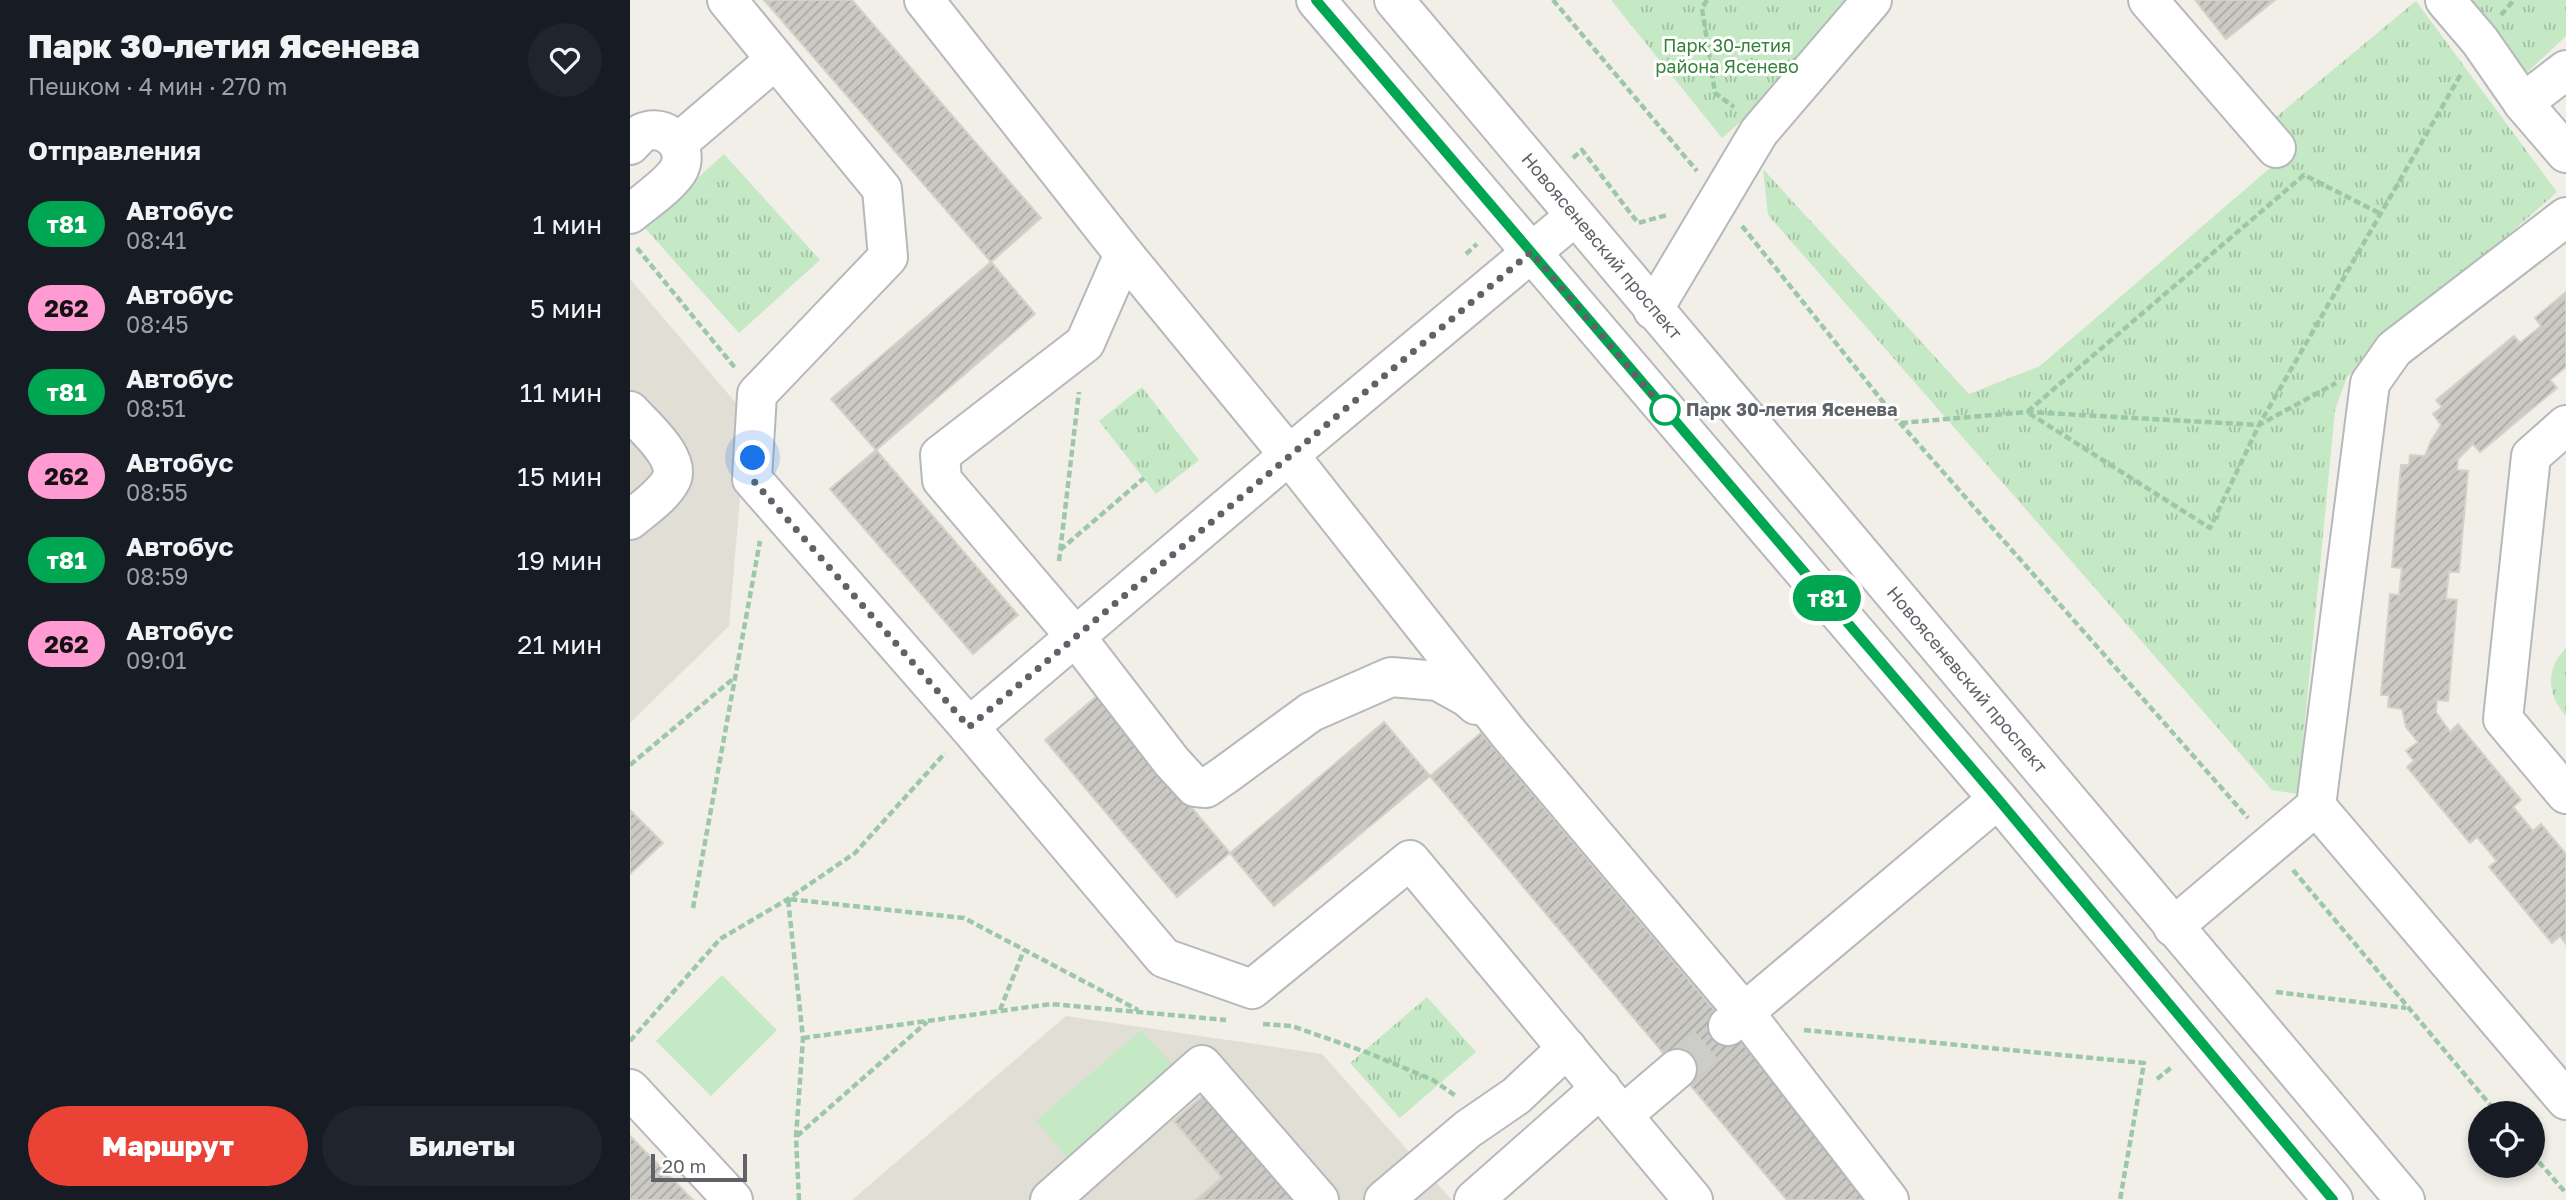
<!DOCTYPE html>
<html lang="ru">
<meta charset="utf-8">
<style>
body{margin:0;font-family:"Golos Text",sans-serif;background:#20242c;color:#f1f3f6;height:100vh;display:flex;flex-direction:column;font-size:26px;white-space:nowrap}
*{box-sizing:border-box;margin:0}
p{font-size:23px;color:#9ea1a6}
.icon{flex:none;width:38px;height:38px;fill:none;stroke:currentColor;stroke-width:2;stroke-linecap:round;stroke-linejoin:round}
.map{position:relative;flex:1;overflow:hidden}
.drawer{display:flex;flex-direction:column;background:#171b24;width:630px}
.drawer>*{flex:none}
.badge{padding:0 14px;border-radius:23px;font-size:24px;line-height:46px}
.fabs{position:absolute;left:1838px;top:1101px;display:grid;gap:14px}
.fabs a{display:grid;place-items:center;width:77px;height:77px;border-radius:50%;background:#171b24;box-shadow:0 4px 10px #0003;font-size:35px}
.scale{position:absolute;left:21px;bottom:18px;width:96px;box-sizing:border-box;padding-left:7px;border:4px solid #5f6368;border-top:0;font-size:19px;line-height:24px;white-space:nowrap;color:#5f6368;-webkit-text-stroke:5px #fff;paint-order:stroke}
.you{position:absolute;width:35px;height:35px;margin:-18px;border:5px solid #fff;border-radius:50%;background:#1a73e8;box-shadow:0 0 0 10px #1a73e833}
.map>.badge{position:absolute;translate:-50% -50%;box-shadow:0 0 0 4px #fff}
h2{padding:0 28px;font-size:26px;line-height:63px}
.round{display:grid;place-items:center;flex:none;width:74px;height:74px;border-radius:37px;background:#20242c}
.overview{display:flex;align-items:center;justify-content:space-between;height:119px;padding:0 28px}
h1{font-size:33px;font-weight:800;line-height:52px}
.cta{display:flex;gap:14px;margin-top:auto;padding:14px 28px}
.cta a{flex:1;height:80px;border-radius:42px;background:#ea4335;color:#fff;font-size:28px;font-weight:800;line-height:80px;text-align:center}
.cta a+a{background:#20242c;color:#f1f3f6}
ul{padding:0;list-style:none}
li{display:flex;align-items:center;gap:21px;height:84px;padding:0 28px}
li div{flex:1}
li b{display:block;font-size:26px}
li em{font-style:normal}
li .badge{min-width:77px;font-weight:700;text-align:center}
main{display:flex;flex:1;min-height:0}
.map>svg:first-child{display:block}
</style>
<main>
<section class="drawer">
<div class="overview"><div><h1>Парк 30-летия Ясенева</h1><p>Пешком · 4 мин · 270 m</p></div><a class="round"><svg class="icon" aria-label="heart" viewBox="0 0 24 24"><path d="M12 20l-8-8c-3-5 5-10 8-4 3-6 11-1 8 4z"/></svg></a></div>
<h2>Отправления</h2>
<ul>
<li><span class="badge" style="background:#00a651;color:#fff">т81</span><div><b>Автобус</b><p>08:41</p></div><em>1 мин</em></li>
<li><span class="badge" style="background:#ff9ad2;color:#111">262</span><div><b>Автобус</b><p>08:45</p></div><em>5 мин</em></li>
<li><span class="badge" style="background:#00a651;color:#fff">т81</span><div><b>Автобус</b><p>08:51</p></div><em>11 мин</em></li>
<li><span class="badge" style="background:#ff9ad2;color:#111">262</span><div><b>Автобус</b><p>08:55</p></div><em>15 мин</em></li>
<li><span class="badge" style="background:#00a651;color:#fff">т81</span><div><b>Автобус</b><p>08:59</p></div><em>19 мин</em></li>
<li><span class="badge" style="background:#ff9ad2;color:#111">262</span><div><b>Автобус</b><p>09:01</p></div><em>21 мин</em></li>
</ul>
<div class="cta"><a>Маршрут</a><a>Билеты</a></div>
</section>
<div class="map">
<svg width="1936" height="1200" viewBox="0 0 1936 1200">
<defs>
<pattern id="park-tufts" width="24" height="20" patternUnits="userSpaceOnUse" patternTransform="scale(1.75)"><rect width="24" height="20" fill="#c5e8c5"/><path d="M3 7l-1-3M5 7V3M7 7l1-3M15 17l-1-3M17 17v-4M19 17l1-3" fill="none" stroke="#a3c0a4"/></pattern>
<pattern id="building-hatch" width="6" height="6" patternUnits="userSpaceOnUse" patternTransform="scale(1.75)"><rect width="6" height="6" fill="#cccac5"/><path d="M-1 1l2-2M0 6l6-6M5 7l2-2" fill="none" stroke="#a9a8a4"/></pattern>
</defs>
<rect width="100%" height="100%" fill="#f1efe8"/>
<path fill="#e1ded6" d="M0,279L117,416L99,626L0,723Z
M436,1016L692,1054L822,1200H222Z"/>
<path fill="#c5e8c5" d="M92,975L147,1030L81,1096L26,1041Z
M511,1030L549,1072L443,1164L406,1121Z"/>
<path fill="url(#park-tufts)" d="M981,0H1227L1117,116L1092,138Z
M1800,0H1936V36L1876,92Z
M1786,1L1927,192L1717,377L1705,410L1668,794L1642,790L1138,215L1133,169L1339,394L1410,366L1661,150L1640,122Z
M94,154L190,260L109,333L14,227Z
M512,387L569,460L526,494L469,421Z
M1936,648V716C1917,695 1915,669 1936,648Z
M797,997L846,1052L770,1118L720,1063Z"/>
<path fill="url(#building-hatch)" stroke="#d6d1c6" stroke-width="2" d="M134,0H222L411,218L361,262Z
M1565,0H1645L1596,39Z
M361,262L405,314L246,450L201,399Z
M1936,292V367L1920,380L1927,388L1850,452L1843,444L1828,459L1827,470L1838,471L1829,572H1819L1816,599L1827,600L1818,701L1807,700L1806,712L1820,732L1828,724L1891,800L1883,807L1903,831L1911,824L1936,854V944L1930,936L1922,943L1859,867L1867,861L1847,837L1840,843L1777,767L1784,761L1776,751L1788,742L1776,727L1772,709L1758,707L1759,695H1751L1760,594L1769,595L1772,568L1762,567L1771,465H1779L1780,455L1795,456L1801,441L1811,425L1803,414L1812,407L1806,400L1884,336L1890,343L1911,326L1905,318Z
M246,450L388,615L343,654L200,489Z
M467,696L600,853L547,897L415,740Z
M754,722L800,776L644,906L600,853Z
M851,733L1244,1200H1157L800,776Z
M0,810L33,843L0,874Z
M583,1088L679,1200H566L592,1178L544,1121Z
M0,1136L63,1200H0Z"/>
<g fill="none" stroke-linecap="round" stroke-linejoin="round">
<path stroke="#ccccc8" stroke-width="38" stroke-dasharray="38 19" stroke-linecap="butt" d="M1047,1069L1098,1026"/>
<defs>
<g id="minor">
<path d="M97,0L252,189L258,257L127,394L122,479L339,727L534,958L622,989L780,860L1063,1200"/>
<path d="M294,0L494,254L659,455L944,217"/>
<path d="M686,0L1368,799L1703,1200"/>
<path id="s1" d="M764,0L1775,1200"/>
<path d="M1518,0L1646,148"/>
<path d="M1815,0L1850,41L1893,103L1936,153"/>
<path d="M1893,103L1936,70"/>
<path d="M48,143L145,60"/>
<path d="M0,145C4,141 8,136 12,133C35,122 60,146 49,169C42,183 13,203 0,214"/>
<path d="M1936,217L1764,349L1740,383L1686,806L1936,1100"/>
<path d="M494,254L455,343L310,455L312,480L445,636L542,762L565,787L576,788L595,775L681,712L761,677L808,681L837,697L846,705"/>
<path d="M1023,310L1129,132L1242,0"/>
<path d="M0,411C14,427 54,460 40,482C31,497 13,509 0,520"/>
<path d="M1936,425L1901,456L1873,719L1936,794"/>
<path d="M339,727L659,455L879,734L1114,1012L1259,1200"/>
<path d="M1543,927L1686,806"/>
<path d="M1098,1026L1368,799"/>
<path d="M0,1089L103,1200"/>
<path d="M993,1115L1047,1069"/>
<path d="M420,1200L572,1065L689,1200"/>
<path d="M754,1200L838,1129L886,1096L937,1048"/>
<path d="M844,1200L971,1088"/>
</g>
</defs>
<use href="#minor" stroke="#b5b8bc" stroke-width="42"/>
<path stroke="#9cc7a9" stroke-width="4.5" stroke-dasharray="7 3.5" stroke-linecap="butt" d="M923,0L1067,171
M1077,0L1072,8L1085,93L1104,107
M1871,15L1884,0
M943,158L952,150L1008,223L1037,215
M1749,213L1674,175L1397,412L1580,528L1629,425L1831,74
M1112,226L1270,423L1618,818
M7,248L106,369
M836,254L847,244
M1271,423L1397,412L1629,425L1706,383
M430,550L514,478
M429,561L449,392
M0,765L104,678
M1663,870L1867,1113
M63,908L130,541
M1646,992L1776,1008
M370,1010L394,950
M633,1024L662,1026L736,1052L803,1080L826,1096
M1174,1030L1514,1063L1490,1200
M173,1038L421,1004L596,1020
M0,1041L90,939L158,899L225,853L315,753
M1527,1079L1543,1066
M167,1136L297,1022
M1902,1154L1936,1193
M169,1200L166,1137L173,1038L158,899L334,918L508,1010"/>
<use href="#minor" stroke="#fff" stroke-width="38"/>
</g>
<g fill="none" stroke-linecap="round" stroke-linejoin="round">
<defs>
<path id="line" d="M686,0L1368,799L1703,1200"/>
</defs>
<use href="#line" stroke="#fff" stroke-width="16"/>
<use href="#line" stroke="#00a651" stroke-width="10"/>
<path stroke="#5f6368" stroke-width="7" stroke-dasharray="0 12.6" d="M123,458L122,479L339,727L901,252L1035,410"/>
</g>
<circle fill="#fff" stroke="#00a651" stroke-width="3.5" cx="1035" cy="410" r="14"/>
<g text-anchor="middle" stroke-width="6" stroke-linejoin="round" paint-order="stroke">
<g font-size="18" fill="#348238" stroke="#fff">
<text x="1097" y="52">Парк 30-летия<tspan x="1097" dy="21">района Ясенево</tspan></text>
</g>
<g font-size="18" fill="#5f6368" stroke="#fff">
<text dy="6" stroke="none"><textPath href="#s1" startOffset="322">Новоясеневский проспект</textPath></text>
<text dy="6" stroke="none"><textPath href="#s1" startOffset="889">Новоясеневский проспект</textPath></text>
</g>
<g font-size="18" font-weight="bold" fill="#5f6368" stroke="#fff" text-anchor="start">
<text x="1056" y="416">Парк 30-летия Ясенева</text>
</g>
</g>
</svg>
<div class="fabs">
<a><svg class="icon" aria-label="locate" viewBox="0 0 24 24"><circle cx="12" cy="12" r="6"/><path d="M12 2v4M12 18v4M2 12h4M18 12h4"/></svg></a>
</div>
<div class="scale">20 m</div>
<div class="you" style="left:123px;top:458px"></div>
<b class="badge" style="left:1197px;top:598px;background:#00a651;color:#fff">т81</b>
</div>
</main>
